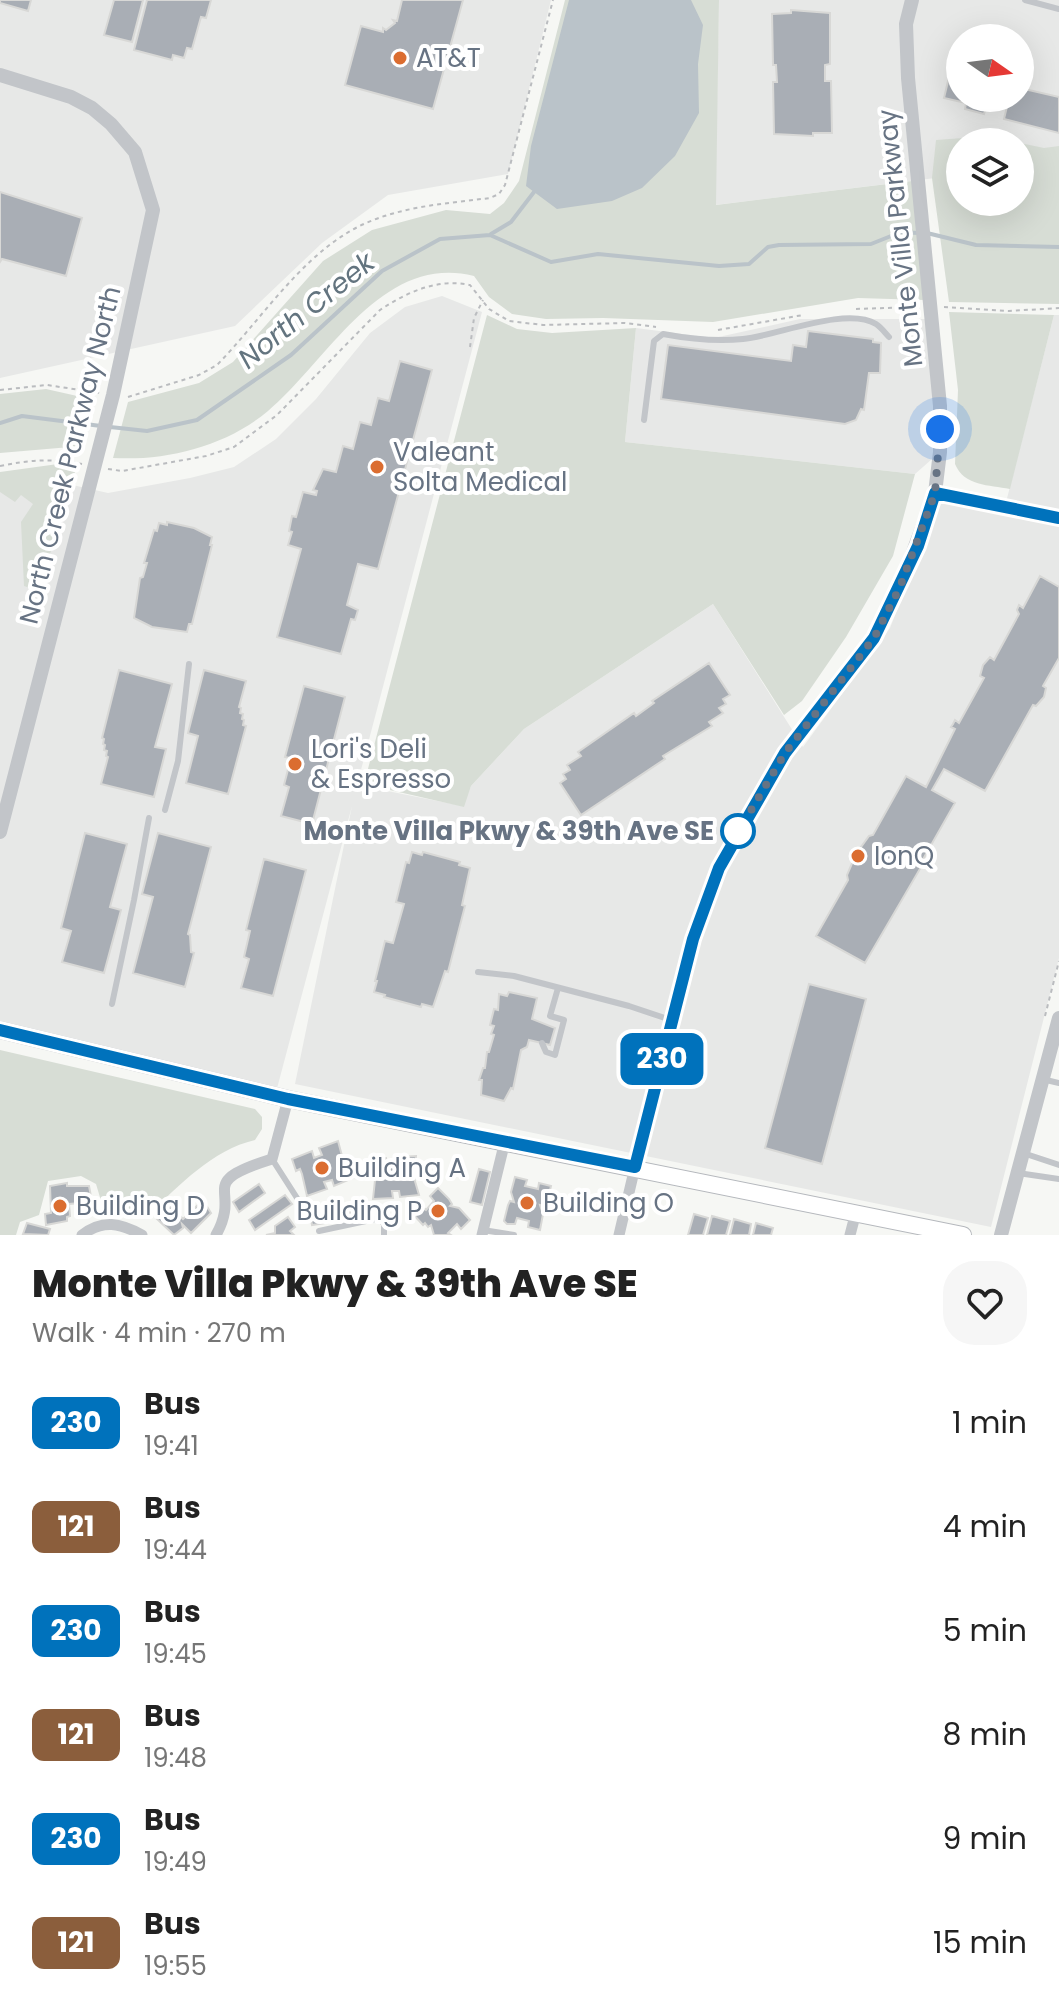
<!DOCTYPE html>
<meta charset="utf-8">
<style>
body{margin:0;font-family:Poppins,sans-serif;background:#f6f6f6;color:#222;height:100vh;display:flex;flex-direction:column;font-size:30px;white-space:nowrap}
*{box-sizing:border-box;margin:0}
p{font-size:26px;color:#767676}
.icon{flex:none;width:44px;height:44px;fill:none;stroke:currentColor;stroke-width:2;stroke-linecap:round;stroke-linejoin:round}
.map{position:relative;height:1235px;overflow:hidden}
.drawer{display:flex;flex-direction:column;background:#fff;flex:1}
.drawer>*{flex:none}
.badge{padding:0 16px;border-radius:12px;font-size:28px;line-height:52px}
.needle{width:52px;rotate:104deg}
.fabs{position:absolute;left:946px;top:24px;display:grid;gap:16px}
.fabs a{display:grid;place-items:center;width:88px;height:88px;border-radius:50%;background:#fff;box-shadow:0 8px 32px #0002;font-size:40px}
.you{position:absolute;width:40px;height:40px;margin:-20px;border:6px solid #fff;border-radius:50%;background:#1a73e8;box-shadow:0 0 0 12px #1a73e833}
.map>.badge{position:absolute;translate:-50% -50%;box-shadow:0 0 0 4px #fff}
.round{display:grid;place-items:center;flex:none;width:84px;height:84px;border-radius:32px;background:#f6f6f6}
.overview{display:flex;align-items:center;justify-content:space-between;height:136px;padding:0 32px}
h1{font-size:38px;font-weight:800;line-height:60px}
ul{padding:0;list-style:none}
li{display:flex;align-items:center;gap:24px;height:104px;padding:0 32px}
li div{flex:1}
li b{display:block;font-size:30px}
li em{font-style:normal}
li .badge{min-width:88px;font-weight:700;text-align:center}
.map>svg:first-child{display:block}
</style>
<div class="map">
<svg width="1059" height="1235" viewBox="0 0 1059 1235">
<rect width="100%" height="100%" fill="#f6f7f4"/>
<path fill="#e7e8e7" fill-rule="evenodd" d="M0,0H551L508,174L388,195L322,243L235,326L0,378Z
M719,0H1059V163L1020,167V142H960V175L715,205ZM960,38H1020V98H960Z
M442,296L482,312L357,785L463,806L471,786L524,729L713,604L803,747L890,628L940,501L1003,514L1054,315H1059V958L991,1227L295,1084L352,806L275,1096L0,1029V481H55L108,493L190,478L234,467L276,439L316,399L370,333L405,307Z
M800,319H928L940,452L915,474L625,442L636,328L714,338Z"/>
<path fill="#d7ddd5" d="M565,0H719L716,205L912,181L924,300L858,298L713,322L603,318L546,319L512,314L489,297L474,276C381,253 328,361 268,411C226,446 167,461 113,458L128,402L199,383L233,362L323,261L372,230L446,210L490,214L504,203L519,181Z
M963,138L1014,142H960V202H1020V143L1044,148L1059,146V304L949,302L932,178L936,140Z
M949,312L1054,315L1010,489C989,485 964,486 955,464L958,390Z
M487,315L517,329L552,333L636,328L625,442L915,474L893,556L846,637L802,701L784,715L713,604L524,729L471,786L464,807L364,784Z
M46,389L95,400L82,446L0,453V394Z
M58,464L76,469L43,577L30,588L24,586L21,522L33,504L21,495L15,502L0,492V472Z
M0,1050L255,1109L262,1117V1129L255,1140C212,1150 180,1185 149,1214L102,1204L96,1184L81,1176L48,1181L39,1215L20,1222L16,1235H0Z"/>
<path fill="#bac3c9" d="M569,0H691L703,25L698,64L699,113L675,156L642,188L612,201L557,209L526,186L531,146Z"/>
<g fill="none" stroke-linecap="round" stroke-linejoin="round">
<path stroke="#bac3c9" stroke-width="4" d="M927,233L976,245L1059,247
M491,234L511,222L534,192
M0,423L22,416L101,426
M110,427L147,431L197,420L291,355L382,271L440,239L490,235L551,262L598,254L719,266L749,264L768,247L779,245L871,244L901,232L918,233"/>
</g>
<path fill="#a9aeb5" stroke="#d8d8d6" stroke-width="2" d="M0,0H31L28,11L0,3Z
M114,0H143L132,42L104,35Z
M147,0H211L206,18L201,17L192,49L187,48L184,58L173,55L172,60L134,50Z
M402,0H463L433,109L345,85L361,26L383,32V28L386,30L395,23L393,20L397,21Z
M791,10L830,13V64L825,65V81H831L832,133H813V136L774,134L773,82H777L776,65H773L772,14L791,13Z
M949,77L960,79V98H989L984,114L965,109L966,103L944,98Z
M1020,88L1059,97V133L1004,119L1009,98H1020Z
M0,192L82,218L66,276L2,259L0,262Z
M808,331L873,339V342L881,343L880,373H869L864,410L861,409L856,420L845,424L661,399L668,345L791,361L793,345L806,347Z
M400,361L432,370L378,569L358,564L347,605L358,610L355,620L351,619L341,654L277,637L301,549L288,545L292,532L289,531L292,516L296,517L303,492L316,495L317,491L313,490L323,469L336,472L343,446L353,449L360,422L371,425L378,398L389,401Z
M167,522L194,528L212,537L210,545H212L192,624H189L187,632L152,627L134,618L140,578L143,577L147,563H144L154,530L157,531L159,523L167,525Z
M1040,576L1059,587V658L1043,686L1046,688L1044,697L1036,706L1033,705L985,791L944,769L932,790L955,803L922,861L924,862L865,963L816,936L848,880L847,875L856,854L869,836L873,835L906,776L926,787L955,729L951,727L953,724L955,720L959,723L984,678L980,676L983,665L990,657L994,660L1019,614L1017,610L1019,605L1023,608Z
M709,663L730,695L723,699L726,704L719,708L723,713L709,722L712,726L663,756L665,759L581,815L560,783L566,779L563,774L570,770L567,765L581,756L578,752L634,713L636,716L654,703L652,701Z
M119,670L172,684L155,747L166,749L154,797L101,784L108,757L106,756L107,751L104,750L105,745L103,744L104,739L102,738Z
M204,670L246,681L239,707L241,708L240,713L243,714L242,719L244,720L243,725L246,726L228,794L186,783L198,736L188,733Z
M304,686L345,697L312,824L281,816L289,787L284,785L291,758L285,757Z
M85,833L127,844L110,907L121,910L104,973L62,962L71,931L61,928Z
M158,833L211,847L188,934L190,935L191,952L194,953L185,987L133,973L153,897L142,894Z
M412,852L422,855L423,852L460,862L459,865L470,868L462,905L465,906L448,972L445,971L433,1007L422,1004L421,1007L384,997L385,995L374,992L377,981H375L385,941L393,943L404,904L396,902L406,862L409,863Z
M264,859L306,870L273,996L241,988L249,959L244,957L250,931L246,930Z
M809,984L866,999L822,1164L765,1148Z
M509,992L537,998L532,1019L555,1028L550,1045L529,1040L527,1047L521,1050L513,1089L511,1088L504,1101L481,1095L482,1080H479L483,1068H485L487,1052H489L494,1035L491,1034L494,1026L490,1025L494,1009L498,1010L499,994L507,996Z
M338,1141L345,1167L348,1166L353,1178L334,1186L332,1180L324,1182L327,1189L307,1196L302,1174L300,1169L296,1171L292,1159L312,1151L314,1158L322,1155L319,1148Z
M416,1156L414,1178L419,1195L400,1197L399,1191H392L393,1198L373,1199L375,1180L370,1160L386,1158L387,1165L400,1164V1157Z
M479,1169L490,1172L482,1205L470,1202Z
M515,1177L527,1180L525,1186L538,1189L539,1183L551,1186L547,1202L545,1201L543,1206L540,1205L543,1214L540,1230L528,1227L529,1221L517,1218L515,1224H507L504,1221L508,1205L510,1201L514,1202L511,1192Z
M67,1183V1186H89L93,1207L80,1209V1203L69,1204L70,1216L67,1217V1221L46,1225L45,1214L51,1213L50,1186Z
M259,1184L265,1193L239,1212L233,1202Z
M438,1188L449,1199L452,1204L450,1206L459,1208L470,1220L461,1229L457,1224L448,1233L451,1235H434L431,1225L428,1227L425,1223L423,1225L412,1213L421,1205L426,1210L434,1201L430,1196Z
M285,1195L292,1204L255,1230L249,1220Z
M203,1200L211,1213L191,1233L182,1224L183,1228L174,1235L157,1219L170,1206L183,1219Z
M349,1207L351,1219L312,1225L310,1213Z
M694,1214L708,1218L703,1235H688Z
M712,1216L730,1221L726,1235H707Z
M288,1217L295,1227L290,1231L294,1235H266L275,1233V1226Z
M734,1219L751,1224L749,1235H730Z
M27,1223L50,1229L48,1235L23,1234Z
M756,1223L773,1228L771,1235H753Z"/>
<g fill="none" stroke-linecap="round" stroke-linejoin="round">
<defs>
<path id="secondary" d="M0,1030L288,1099L963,1235"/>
</defs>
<use href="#secondary" stroke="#b5b8bd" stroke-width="18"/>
<path stroke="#babcbf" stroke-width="2" stroke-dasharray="4 4" stroke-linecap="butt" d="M944,307L1009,311L1059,308
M856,309L918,307
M718,330L803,315
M470,347L474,318L483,300
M0,390L47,385L100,393
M128,397L199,375L217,365C258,323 297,263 347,233C389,207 442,204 490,198L499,194L505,185L553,0
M0,466C29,460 53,458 82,464
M108,469L122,471L206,456L234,447L277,415L380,310C407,292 438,278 470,285L489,309L509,321L543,325L625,323L656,327
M1045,1016L1059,961"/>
<path stroke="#c2c5c9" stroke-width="6" d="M1025,0L1059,9
M644,420L654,341L663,334C690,339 716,342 743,339C776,336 846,306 876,324C881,327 885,333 889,337
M165,810L178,761L189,664
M478,972L514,976L629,1006L671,1020
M112,1004L134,900L149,818
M542,1043L546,1052L555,1055L564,1020L550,1016L558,988
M1042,1079L1059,1083
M1023,1153L1059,1165
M272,1159L297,1198
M1018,1173L1059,1179
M483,1230L514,1235
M319,1231L380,1218L384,1224V1235"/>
<path stroke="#c2c5c9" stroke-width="11" d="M82,1235C103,1219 120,1223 142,1235
M216,1235C243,1187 193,1184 272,1159L288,1099
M482,1235L505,1141
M619,1235L635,1167
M850,1235L856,1212"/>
<path stroke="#c2c5c9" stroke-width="14" d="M0,75L71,97L92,108L111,124L135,152L153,210L113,395L0,832
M935,493L1059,518
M635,1167L693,939L719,868L770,777L785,753L874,638L900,587L935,493L940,452V406L908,78L906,24L912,0
M1001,1235L1059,1018"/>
<use href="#secondary" stroke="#fff" stroke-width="16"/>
</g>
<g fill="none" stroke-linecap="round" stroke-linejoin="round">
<defs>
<path id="line" d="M0,1030L288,1099L635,1167L693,939L719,868L785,753L874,638L918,546L935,493L1059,518"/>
</defs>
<use href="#line" stroke="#fff" stroke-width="18"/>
<use href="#line" stroke="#0072bc" stroke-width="12"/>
<path stroke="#677383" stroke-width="8" stroke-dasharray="0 14.4" d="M738,831L734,839L785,753L874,638L900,587L935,493L940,429"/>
</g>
<g fill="#db6d30" stroke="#fff" stroke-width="3">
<circle cx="400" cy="58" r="8"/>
<circle cx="377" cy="467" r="8"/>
<circle cx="295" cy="764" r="8"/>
<circle cx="858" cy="856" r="8"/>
<circle cx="322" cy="1168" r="8"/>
<circle cx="527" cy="1203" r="8"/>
<circle cx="60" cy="1206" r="8"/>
<circle cx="438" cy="1211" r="8"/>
</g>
<circle fill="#fff" stroke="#0072bc" stroke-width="4" cx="738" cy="831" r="16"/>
<g text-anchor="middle" stroke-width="8" stroke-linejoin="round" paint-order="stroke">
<g font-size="26" fill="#677383" stroke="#fff" text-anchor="start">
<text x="416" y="67">AT&amp;T</text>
<text x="393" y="461">Valeant<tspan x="393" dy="30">Solta Medical</tspan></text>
<text x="311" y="758">Lori's Deli<tspan x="311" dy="30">&amp; Espresso</tspan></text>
<text x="874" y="865">IonQ</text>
<text x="338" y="1177">Building A</text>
<text x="543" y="1212">Building O</text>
<text x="76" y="1215">Building D</text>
<text x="422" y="1220" text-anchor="end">Building P</text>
</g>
<g font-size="26" fill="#677383" stroke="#fff">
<text transform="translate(900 238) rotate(-96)" y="9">Monte Villa Parkway</text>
<text transform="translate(70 455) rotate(-76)" y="9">North Creek Parkway North</text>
</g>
<g font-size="26" font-weight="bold" fill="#677383" stroke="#fff" text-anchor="end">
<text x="714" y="840">Monte Villa Pkwy &amp; 39th Ave SE</text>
</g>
<g font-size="28" font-style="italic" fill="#63747f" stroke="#fff">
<text transform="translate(306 310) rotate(-39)" y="10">North Creek</text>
</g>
</g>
</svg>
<div class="fabs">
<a><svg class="needle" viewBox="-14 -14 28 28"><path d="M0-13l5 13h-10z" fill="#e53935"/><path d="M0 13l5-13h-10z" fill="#767676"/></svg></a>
<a><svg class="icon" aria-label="layers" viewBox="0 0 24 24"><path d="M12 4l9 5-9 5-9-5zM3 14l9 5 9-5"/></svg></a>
</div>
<div class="you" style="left:940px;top:429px"></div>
<b class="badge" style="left:662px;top:1059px;background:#0072bc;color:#fff">230</b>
</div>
<section class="drawer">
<div class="overview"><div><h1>Monte Villa Pkwy &amp; 39th Ave SE</h1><p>Walk · 4 min · 270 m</p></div><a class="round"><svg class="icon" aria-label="heart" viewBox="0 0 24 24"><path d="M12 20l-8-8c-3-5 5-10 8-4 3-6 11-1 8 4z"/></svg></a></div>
<ul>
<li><span class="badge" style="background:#0072bc;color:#fff">230</span><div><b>Bus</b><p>19:41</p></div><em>1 min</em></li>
<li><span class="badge" style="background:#8b5e3c;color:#fff">121</span><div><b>Bus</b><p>19:44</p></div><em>4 min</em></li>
<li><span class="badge" style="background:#0072bc;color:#fff">230</span><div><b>Bus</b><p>19:45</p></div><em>5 min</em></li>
<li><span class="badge" style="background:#8b5e3c;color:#fff">121</span><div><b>Bus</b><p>19:48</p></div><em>8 min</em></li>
<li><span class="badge" style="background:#0072bc;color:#fff">230</span><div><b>Bus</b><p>19:49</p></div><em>9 min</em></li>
<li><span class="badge" style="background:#8b5e3c;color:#fff">121</span><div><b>Bus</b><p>19:55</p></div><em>15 min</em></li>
</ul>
</section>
